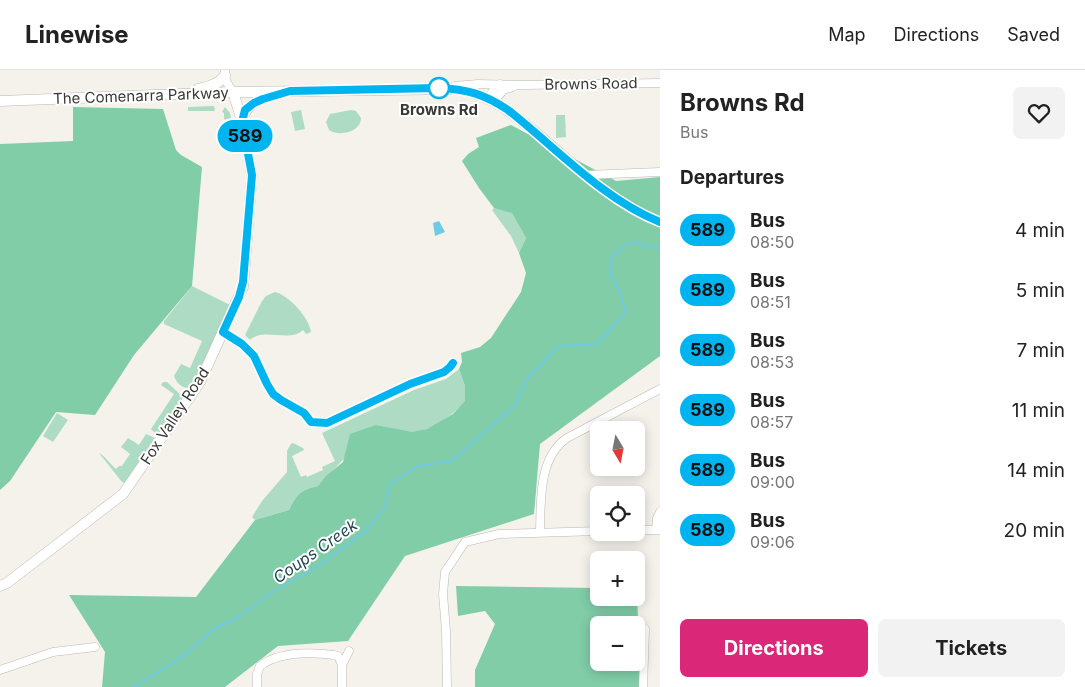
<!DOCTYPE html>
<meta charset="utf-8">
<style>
body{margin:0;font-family:Inter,sans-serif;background:#f2f2f2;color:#222;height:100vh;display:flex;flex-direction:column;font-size:19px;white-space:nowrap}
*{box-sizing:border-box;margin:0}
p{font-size:16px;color:#767676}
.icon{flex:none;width:28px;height:28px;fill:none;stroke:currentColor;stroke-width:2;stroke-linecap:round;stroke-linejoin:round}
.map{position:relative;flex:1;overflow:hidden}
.drawer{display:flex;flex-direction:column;background:#fff;width:425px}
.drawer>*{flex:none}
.badge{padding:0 10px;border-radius:16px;font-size:18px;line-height:32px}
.needle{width:32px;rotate:170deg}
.tools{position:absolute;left:590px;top:351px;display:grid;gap:10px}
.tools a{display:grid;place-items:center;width:55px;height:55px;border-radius:8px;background:#fff;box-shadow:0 2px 12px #0003;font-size:25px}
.map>.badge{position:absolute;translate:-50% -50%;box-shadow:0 0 0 2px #fff}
h2{padding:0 20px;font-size:19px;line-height:45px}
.round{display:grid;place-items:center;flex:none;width:52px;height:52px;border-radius:8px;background:#f2f2f2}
.overview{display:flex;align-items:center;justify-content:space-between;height:85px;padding:0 20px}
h1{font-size:24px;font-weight:700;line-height:38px}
.action{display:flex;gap:10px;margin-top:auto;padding:10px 20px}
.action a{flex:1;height:58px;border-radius:8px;background:#db2777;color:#fff;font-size:20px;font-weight:700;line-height:58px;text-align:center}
.action a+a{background:#f2f2f2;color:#222}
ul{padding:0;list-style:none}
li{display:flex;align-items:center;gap:15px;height:60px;padding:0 20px}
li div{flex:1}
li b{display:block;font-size:19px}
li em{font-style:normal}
li .badge{min-width:55px;font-weight:700;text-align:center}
header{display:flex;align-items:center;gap:30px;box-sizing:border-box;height:70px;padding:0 25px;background:#fff;border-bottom:1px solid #e0e0e0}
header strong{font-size:24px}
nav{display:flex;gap:28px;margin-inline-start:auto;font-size:18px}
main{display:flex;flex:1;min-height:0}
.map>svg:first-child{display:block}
</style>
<header>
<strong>Linewise</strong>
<nav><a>Map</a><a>Directions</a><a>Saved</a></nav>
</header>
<main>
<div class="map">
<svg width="660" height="617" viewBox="0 0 660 617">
<rect width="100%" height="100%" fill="#f5f2ec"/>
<path fill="#aedbc4" d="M214,36L215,41H188V37Z
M225,37L230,43L235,66L232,65L228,70L226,59L227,57L225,53L226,50L224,49V43L222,42Z
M301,40L305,59L295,61L291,42Z
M351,40L356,41L361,48C361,62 339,67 329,60L326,52L330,44Z
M556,45H565L566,67L556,68Z
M494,138L512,142L526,168L519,183L511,166L492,140Z
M192,216L230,235L192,317C183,320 177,314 174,306L181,294L190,298L202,271L164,254V251Z
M275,222C289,225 310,249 311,262L306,264L303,260C289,273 264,257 250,270L245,265L262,231L266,226Z
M459,299L465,316L466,331C452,345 432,362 411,362C400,362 387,357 376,355L318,416C300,420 297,424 289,440L255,450L252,447L262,431L287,402V381L291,374L293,373L303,378L304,380L292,386L301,407L306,405L307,407L323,400L322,397L335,391L322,363L414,320L446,309Z
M163,312H167L183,327L157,365L151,359L174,324L161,315Z
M57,343L68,350L53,372L43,366Z
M146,364L155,368L125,413L122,412L99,383C105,386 110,394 116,399L119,396H122L130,384L121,377L128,368L139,375Z"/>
<path fill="#81cda8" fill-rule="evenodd" d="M73,37L163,39L176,80L181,85L202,97L192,216L134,285L95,345L56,342L10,411L0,420V74L73,71Z
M511,55L616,111L660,107V286L540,374L534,444L405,486L348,571L278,576L225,617H102L105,582L69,525L196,527L255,450L289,440C297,424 300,420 318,416L326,406L343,392L350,364L376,355L412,362L427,359L453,344L465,331V316L459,299L462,292L461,283L480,277L491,268L521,222L526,203L519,183L526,168L512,143L494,138L479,118L462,91L468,84L479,77L476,68Z
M456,516L599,518V528H636L637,519L640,617H475V600L495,554L485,541L458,546ZM599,555H636V592H599Z"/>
<path fill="#71cae4" d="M439,151L445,162L435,166L433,153Z"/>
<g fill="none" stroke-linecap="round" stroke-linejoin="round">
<path stroke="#71cae4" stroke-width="2" d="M134,617L182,587L214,559L242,545L266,526L317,497L367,460L385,437L390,414L418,396L452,391L515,335L527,309L558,276L597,274L626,242L619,220L610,203L611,188L620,179L631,172L660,179"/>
<defs>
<path id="minor" d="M225,0L226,11L233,22
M455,16L478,14L523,15L660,13
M489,29L494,18L500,14
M495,31L503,20L513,17
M586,105L660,102
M636,460H660
M656,460L657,448L660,442
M540,462C541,431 538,388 567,368L660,319
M0,600L53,582L95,577
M257,617V604L260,596C280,581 310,582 334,585L338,586L342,595
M342,617V595L349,581
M447,617L446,561L443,524L445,502L465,472L499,464L599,461
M643,617L645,559"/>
<path id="major" d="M198,19C208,17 220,14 225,5
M0,31L233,22L460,19C493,26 516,46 541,67C578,98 615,135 660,152
M242,51C245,34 260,29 275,25
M0,516L7,513L123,424L200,312L243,217L252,105L241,48L233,22"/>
</defs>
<use href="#minor" stroke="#bcb9b3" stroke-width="9"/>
<use href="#major" stroke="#bcb9b3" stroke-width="11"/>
<use href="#minor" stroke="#fff" stroke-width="8"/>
<use href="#major" stroke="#fff" stroke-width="10"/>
</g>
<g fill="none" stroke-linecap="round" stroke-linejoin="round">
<defs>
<path id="line" d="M453,293L450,297L444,302L410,314L327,353L311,352L304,343L281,330L273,324L267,314L254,286L242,274L223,262L239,227L243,212L252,105L242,52L245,40L254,33L263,29L290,21L438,18C467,19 484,24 508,40C556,78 604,130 660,152"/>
</defs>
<use href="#line" stroke="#fff" stroke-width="11"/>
<use href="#line" stroke="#00b5ef" stroke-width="8"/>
</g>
<circle fill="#fff" stroke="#00b5ef" stroke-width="2.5" cx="439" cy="18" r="10"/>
<g text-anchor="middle" stroke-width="4" stroke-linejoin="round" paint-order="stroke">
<g font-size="15" fill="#393835" stroke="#fff">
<text transform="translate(591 14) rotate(-1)" y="5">Browns Road</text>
<text transform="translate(141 26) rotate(-2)" y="5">The Comenarra Parkway</text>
<text transform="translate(175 346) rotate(-57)" y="5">Fox Valley Road</text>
</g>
<g font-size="15" font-weight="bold" fill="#393835" stroke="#fff">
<text x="439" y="45">Browns Rd</text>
</g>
<g font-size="16" font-style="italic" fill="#1d4550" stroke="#fff">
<text transform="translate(315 481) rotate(-35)" y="6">Coups Creek</text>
</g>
</g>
</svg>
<div class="tools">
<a><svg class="needle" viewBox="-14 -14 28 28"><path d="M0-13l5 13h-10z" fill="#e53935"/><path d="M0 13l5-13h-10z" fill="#767676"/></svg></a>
<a><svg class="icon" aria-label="locate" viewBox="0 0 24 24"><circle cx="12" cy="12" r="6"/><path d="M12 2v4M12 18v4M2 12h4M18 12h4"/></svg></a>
<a>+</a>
<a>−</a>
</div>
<b class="badge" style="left:245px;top:66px;background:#00b5ef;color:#111">589</b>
</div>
<section class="drawer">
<div class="overview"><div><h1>Browns Rd</h1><p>Bus</p></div><a class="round"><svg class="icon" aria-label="heart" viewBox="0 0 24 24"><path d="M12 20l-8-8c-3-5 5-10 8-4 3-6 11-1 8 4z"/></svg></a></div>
<h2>Departures</h2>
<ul>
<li><span class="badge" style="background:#00b5ef;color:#111">589</span><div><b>Bus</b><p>08:50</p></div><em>4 min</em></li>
<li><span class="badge" style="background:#00b5ef;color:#111">589</span><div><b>Bus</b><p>08:51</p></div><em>5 min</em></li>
<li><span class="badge" style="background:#00b5ef;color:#111">589</span><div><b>Bus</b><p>08:53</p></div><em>7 min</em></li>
<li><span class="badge" style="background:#00b5ef;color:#111">589</span><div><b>Bus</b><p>08:57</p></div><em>11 min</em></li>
<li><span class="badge" style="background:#00b5ef;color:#111">589</span><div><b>Bus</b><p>09:00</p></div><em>14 min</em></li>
<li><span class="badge" style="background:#00b5ef;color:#111">589</span><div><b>Bus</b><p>09:06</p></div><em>20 min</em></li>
</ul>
<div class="action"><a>Directions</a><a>Tickets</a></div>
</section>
</main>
